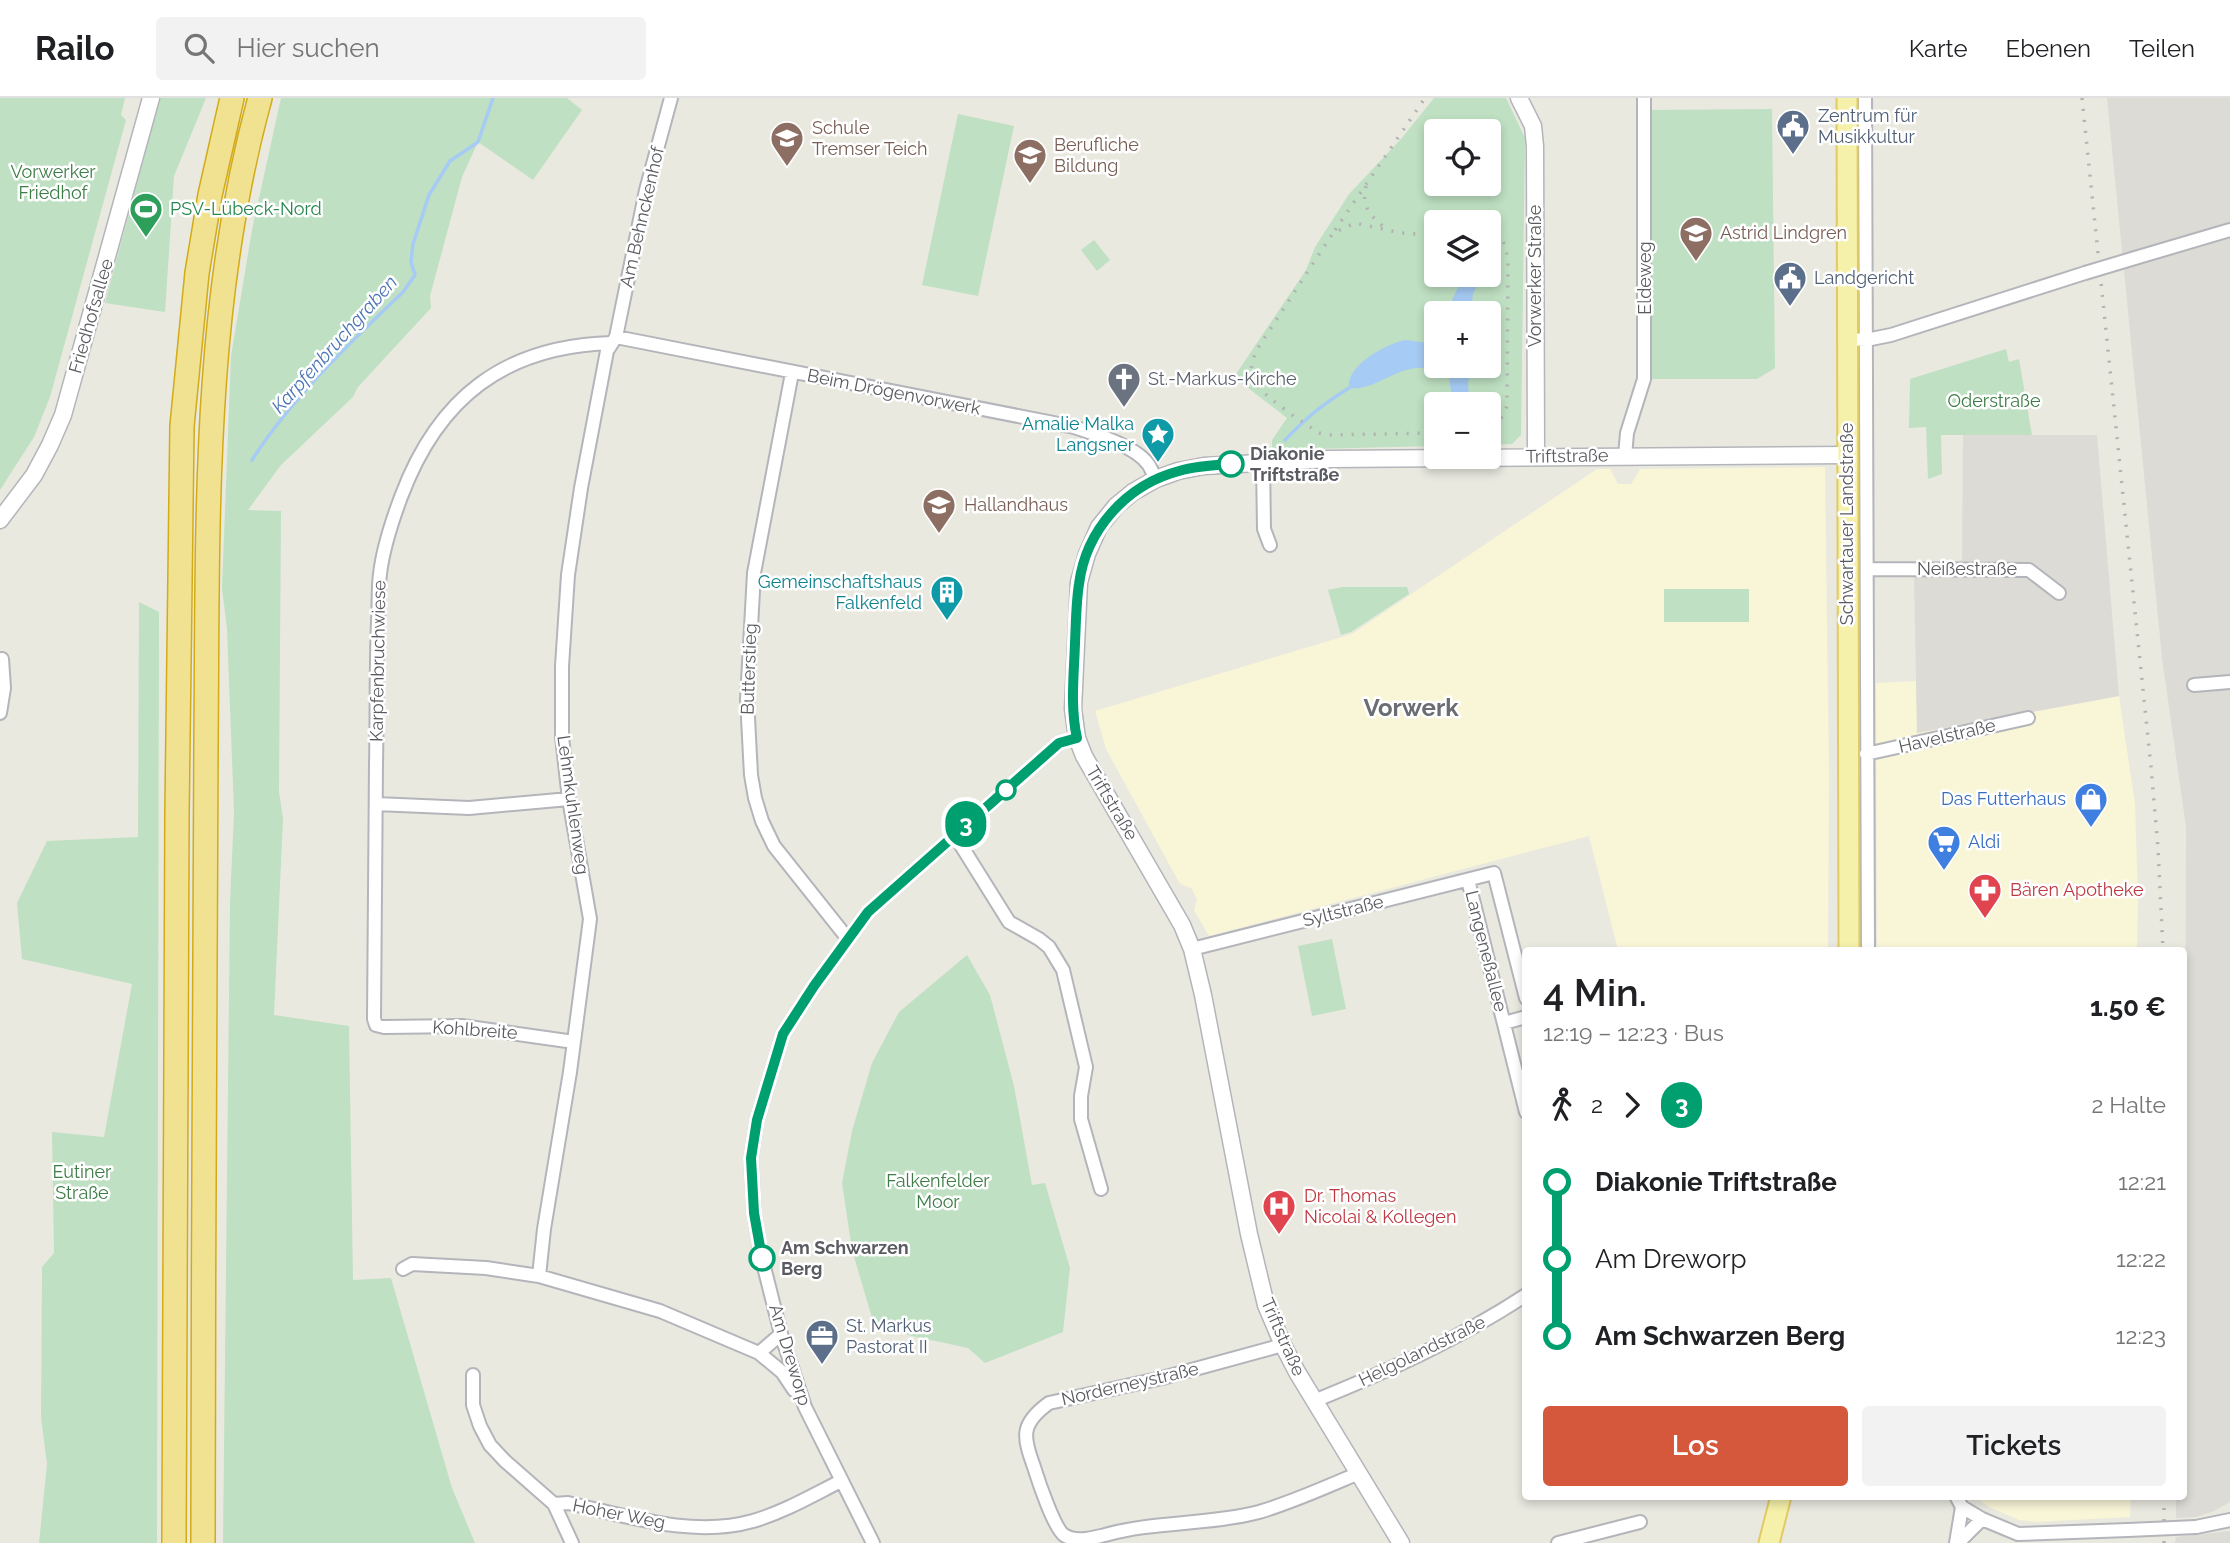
<!DOCTYPE html>
<html lang="de">
<meta charset="utf-8">
<style>
body{margin:0;font-family:Raleway,sans-serif;background:#f2f2f2;color:#202124;height:100vh;display:flex;flex-direction:column;font-size:26px;white-space:nowrap}
*{box-sizing:border-box;margin:0}
p{font-size:23px;color:#757577}
.icon{flex:none;width:38px;height:38px;fill:none;stroke:currentColor;stroke-width:2;stroke-linecap:round;stroke-linejoin:round}
.map{position:relative;flex:1;overflow:hidden}
.sheet{position:absolute;left:1522px;top:849px;width:665px;height:553px;display:flex;flex-direction:column;background:#fff;border-radius:7px;box-shadow:0 4px 10px #0003}
.sheet>*{flex:none}
.badge{padding:0 14px;border-radius:23px;font-size:24px;line-height:46px}
.controls{position:absolute;left:1424px;top:21px;display:grid;gap:14px}
.controls a{display:grid;place-items:center;width:77px;height:77px;border-radius:7px;background:#fff;box-shadow:0 4px 10px #0003;font-size:35px}
.map>.badge{position:absolute;translate:-50% -50%;box-shadow:0 0 0 4px #fff}
.legs{display:flex;align-items:center;gap:10px;height:77px;padding:0 21px;font-size:23px}
.legs p{margin-inline-start:auto}
.summary{display:flex;align-items:center;justify-content:space-between;height:119px;padding:0 21px}
h1{font-size:38px;font-weight:600;line-height:52px}
.action{display:flex;gap:14px;margin-top:auto;padding:14px 21px}
.action a{flex:1;height:80px;border-radius:7px;background:#d5573c;color:#fff;font-size:28px;font-weight:600;line-height:80px;text-align:center}
.action a+a{background:#f2f2f2;color:#202124}
ul{padding:0 21px;list-style:none}
li{display:flex;align-items:center;gap:24px;height:77px;font-size:26px}
li i{display:grid;place-items:center;width:10px;height:100%;margin:0 9px;background:currentColor}
li i::after{content:'';width:18px;height:18px;margin:-9px;border:5px solid;border-radius:50%;background:#fff}
li p{margin-inline-start:auto}
li:first-child i{background:linear-gradient(#0000 50%,currentColor 0)}
li:last-child i{background:linear-gradient(currentColor 50%,#0000 0)}
header{display:flex;align-items:center;gap:42px;box-sizing:border-box;height:98px;padding:0 35px;background:#fff;border-bottom:2px solid #e0e0e0}
header strong{font-size:33px}
nav{display:flex;gap:38px;margin-inline-start:auto;font-size:24px}
.search{width:490px;height:63px;background:#f2f2f2;display:flex;align-items:center;gap:18px;box-sizing:border-box;padding:0 24px;border-radius:7px;color:#757577;font-size:26px}
.map>svg:first-child{display:block}
</style>
<header>
<strong>Railo</strong>
<div class="search"><svg class="icon" aria-label="search" viewBox="0 0 24 24"><circle cx="10" cy="10" r="6"/><path d="M15 15l6 6"/></svg>Hier suchen</div>
<nav><a>Karte</a><a>Ebenen</a><a>Teilen</a></nav>
</header>
<div class="map">
<svg width="2230" height="1445" viewBox="0 0 2230 1445">
<rect width="100%" height="100%" fill="#eae9e0"/>
<path fill="#f9f5d7" d="M1825,369L1829,675L1828,852H1618L1589,738L1209,838L1194,812L1197,801L1191,790L1180,786L1106,651L1095,613L1352,536L1597,371H1610L1618,386H1631L1640,371Z
M1916,583L1918,635L2119,598L2135,706L2138,801L2137,852H1877L1876,585Z
M1974,1398H2131L2130,1419L2036,1424L2019,1422L1989,1409Z"/>
<path fill="#dcdbd5" d="M2107,0H2230V1404L2214,1413L2196,1419L2176,1420V1398H2184L2186,729L2162,560Z
M1963,337H2097L2119,598L1917,635L1914,477L1962,462Z
M2230,1433V1445H2175L2176,1439Z"/>
<path fill="#bfe0c2" fill-rule="evenodd" d="M0,0H125L121,17L126,22L50,299L34,339L0,392Z
M160,0H206L174,78L165,214L105,205Z
M281,0H567L582,12L533,82L478,44L462,79L430,198L431,210L358,289L353,299L281,367L248,412L281,413L279,694L283,721L274,917L349,928L353,1182L391,1180L452,1390L475,1445H223L230,806L234,713L227,531L222,490L231,258L252,132Z
M1434,0H1506L1525,40L1521,337L1512,346L1489,347V306H1437V348L1272,352V342L1287,320L1234,279L1306,172L1315,149L1349,96L1401,41ZM1437,33H1489V86H1437ZM1437,124H1489V177H1437ZM1437,215H1489V268H1437Z
M1772,11L1775,270L1757,281H1644L1645,12Z
M958,16L1014,28L978,198L922,187Z
M1094,142L1110,162L1097,173L1081,152Z
M2006,251L2009,264L2019,261L2032,337H1941L1942,376L1928,381L1926,329L1909,330L1910,281Z
M1342,489H1407L1409,496L1351,534L1341,537L1328,492Z
M1664,491H1749V524H1664Z
M139,504L159,514L157,1445H39L47,1366L41,1320L42,1169L54,1155L52,1034L104,1039L132,886L22,861L17,805L47,743L138,739Z
M1332,841L1346,911L1312,918L1298,848Z
M967,857L990,897L1014,988L1032,1087L1045,1085L1070,1170L1063,1234L985,1265L968,1250L875,1230L852,1152L842,1085L852,1033L872,965L899,914Z"/>
<path fill="#a6cbf5" d="M1468,177H1485L1473,195L1471,215H1449C1452,199 1457,189 1468,177Z
M1405,242L1437,246V268H1471L1468,285L1469,300L1464,306H1456L1452,300L1449,280C1442,277 1435,273 1429,271C1402,263 1375,294 1349,290C1346,267 1386,246 1405,242Z"/>
<g fill="none" stroke-linecap="round" stroke-linejoin="round">
<path stroke="#a6cbf5" stroke-width="3.5" d="M1285,342C1306,320 1323,306 1349,290
M252,362C293,298 349,246 403,194L415,177L411,164L413,146L429,97L450,63L478,44L493,0"/>
<defs>
<path id="minor" d="M1865,0L1868,852
M2135,160L2230,132
M616,239L1074,329C1095,336 1135,348 1148,366C1151,370 1153,376 1156,381
M1847,241L1866,242L1891,237L2085,175
M792,275L754,475L747,601L751,677L755,700L762,723L774,748L848,841
M1625,358L1627,335L1644,281V0
M1263,364L1264,431L1270,447
M1867,471L2029,472L2059,495
M2194,587L2230,584
M0,615L4,590L2,561
M1866,656L2028,620
M376,706L469,710L569,701
M954,736L1009,824L1039,841L1049,849L1063,872L1086,969L1081,998V1021L1101,1091
M1468,782L1526,1014
M1192,851L1494,775L1526,900
M1504,925L1526,919
M574,944L462,928L384,929L376,927L374,921C374,836 376,751 376,666C377,619 376,571 378,523C379,508 378,491 380,476C383,450 392,423 401,399C438,300 504,248 612,245
M403,1171L412,1166L486,1170L539,1178L660,1213L759,1255L782,1274L794,1292
M539,1178L544,1131L570,974L590,821L569,701L562,639V568L568,477L581,390L607,253L616,239L646,92L671,0
M1283,1247L1162,1280L1049,1305C1020,1326 1023,1338 1034,1369C1038,1382 1054,1430 1064,1437C1076,1445 1092,1440 1105,1437C1155,1423 1209,1427 1259,1414C1293,1404 1326,1389 1359,1375
M759,1255L781,1236
M473,1277V1307L480,1328L490,1347L505,1363L554,1406L572,1445
M1314,1303C1388,1273 1459,1241 1526,1197
M1956,1398L1962,1409L1982,1421L2018,1436L2128,1432
M554,1406L568,1405C627,1418 693,1440 753,1423C784,1414 813,1397 841,1383
M2196,1429L2230,1422
M873,1445L805,1309L781,1236L762,1161L754,1115L751,1060L757,1022L783,936L814,888L868,814L1059,645L1077,640
M1558,1445L1640,1424
M1956,1445L1962,1409
M1958,1445L1982,1421"/>
<path id="tertiary" d="M1519,0L1533,28L1535,48L1536,359
M0,422L34,377L50,347L63,317L151,0
M1401,1445L1297,1274L1283,1247L1266,1207L1249,1136L1203,897L1192,851L1182,827L1084,658L1077,640L1073,611L1079,484L1087,456L1099,429L1116,408L1133,394L1156,381L1178,373L1204,368L1329,361L1847,357"/>
<path id="primary" d="M1847,0L1849,852
M1769,1445L1781,1398"/>
<path id="motorway" d="M174,1445L177,715L182,328L197,175L210,97L232,0
M203,1445C204,1178 203,911 206,644C208,428 202,210 260,0"/>
</defs>
<use href="#minor" stroke="#b3b5ba" stroke-width="16"/>
<use href="#tertiary" stroke="#b3b5ba" stroke-width="19"/>
<use href="#primary" stroke="#e1ca63" stroke-width="23"/>
<use href="#motorway" stroke="#d3ab18" stroke-width="26"/>
<use href="#minor" stroke="#fff" stroke-width="12"/>
<use href="#tertiary" stroke="#fff" stroke-width="16"/>
<use href="#primary" stroke="#f5f1aa" stroke-width="19"/>
<use href="#motorway" stroke="#f1e291" stroke-width="23"/>
<path stroke="#b1b2b2" stroke-width="3.5" stroke-dasharray="2 9" stroke-linecap="butt" d="M2082,0L2151,669L2158,750L2163,852
M1366,88C1361,107 1370,118 1384,129
M1489,128C1504,138 1506,148 1508,165L1507,308L1503,318L1489,331
M1335,132L1425,0
M1437,133L1416,136L1401,135L1355,125L1333,135L1256,253C1253,262 1249,271 1253,281C1260,297 1304,325 1319,335L1329,337L1437,335
M2164,1445V1398"/>
<defs>
<path id="minor-bridge" d="M2085,175L2135,160
M2128,1432L2196,1429"/>
</defs>
<use href="#minor-bridge" stroke="#b3b5ba" stroke-width="16" stroke-linecap="butt"/>
<use href="#minor-bridge" stroke="#fff" stroke-width="12"/>
</g>
<g fill="none" stroke-linecap="round" stroke-linejoin="round">
<defs>
<path id="line-1" d="M762,1160L754,1115L751,1060L757,1022L783,936L814,888L868,814L1059,645L1077,640C1070,609 1074,576 1075,545C1076,525 1076,505 1079,486C1086,432 1126,387 1179,373C1196,368 1214,367 1231,366"/>
</defs>
<use href="#line-1" stroke="#fff" stroke-width="16"/>
<use href="#line-1" stroke="#009f6f" stroke-width="10"/>
</g>
<defs>
<symbol id="civic-pin" viewBox="-11 -11 22 30"><path d="M0 17L-7.5 6A9.5 9.5 0 1 1 7.5 6Z" fill="#5c6f8a" stroke="#fff"/><path d="M-.6-6.5H3V-4.5H.6V-3L4-1V1h2V6H-6V1h2V-1L-.6-3ZM-1.2 2.5V6h2.4V2.5Z" fill="#fff"/></symbol>
<symbol id="school-pin" viewBox="-11 -11 22 30"><path d="M0 17L-7.5 6A9.5 9.5 0 1 1 7.5 6Z" fill="#8d6e63" stroke="#fff"/><path d="M0-5L7-2L0 1L-7-2ZM-4 1L0 2.5L4 1V4Q0 6-4 4Z" fill="#fff"/></symbol>
<symbol id="stadium-pin" viewBox="-11 -11 22 30"><path d="M0 17L-7.5 6A9.5 9.5 0 1 1 7.5 6Z" fill="#2e9e5b" stroke="#fff"/><path d="M0-5a6.5 5 0 1 0 0 10a6.5 5 0 1 0 0-10ZM-3.5-1.8h7v3.6h-7Z" fill="#fff"/></symbol>
<symbol id="church-pin" viewBox="-11 -11 22 30"><path d="M0 17L-7.5 6A9.5 9.5 0 1 1 7.5 6Z" fill="#6b7280" stroke="#fff"/><path d="M-1.2-6h2.4v3.5h3.3v2.4h-3.3V6h-2.4V-.1h-3.3v-2.4h3.3Z" fill="#fff"/></symbol>
<symbol id="sight-pin" viewBox="-11 -11 22 30"><path d="M0 17L-7.5 6A9.5 9.5 0 1 1 7.5 6Z" fill="#0f9aa8" stroke="#fff"/><path d="M0-6L1.8-2.2L6-1.7L2.9 1.2L3.7 5.4L0 3.3L-3.7 5.4L-2.9 1.2L-6-1.7L-1.8-2.2Z" fill="#fff"/></symbol>
<symbol id="building-pin" viewBox="-11 -11 22 30"><path d="M0 17L-7.5 6A9.5 9.5 0 1 1 7.5 6Z" fill="#0f9aa8" stroke="#fff"/><path d="M-4-6H4V6H1V3H-1V6H-4ZM-2.5-4.3h1.7v1.8h-1.7ZM.8-4.3h1.7v1.8H.8ZM-2.5-1h1.7V.8h-1.7ZM.8-1h1.7V.8H.8Z" fill="#fff"/></symbol>
<symbol id="shop-pin" viewBox="-11 -11 22 30"><path d="M0 17L-7.5 6A9.5 9.5 0 1 1 7.5 6Z" fill="#3f7fe0" stroke="#fff"/><path d="M-5-2.5h2.3a2.7 3.5 0 0 1 5.4 0H5L5.5 6h-11ZM-1.5-2.5h3a1.5 2.3 0 0 0-3 0Z" fill="#fff"/></symbol>
<symbol id="supermarket-pin" viewBox="-11 -11 22 30"><path d="M0 17L-7.5 6A9.5 9.5 0 1 1 7.5 6Z" fill="#3f7fe0" stroke="#fff"/><path d="M-6-5.5h2.5l.6 2H6L4.5 2H-2.5L-4.4-4H-6ZM-1.5 3.2a1.3 1.3 0 1 0 .1 0ZM3 3.2a1.3 1.3 0 1 0 .1 0Z" fill="#fff"/></symbol>
<symbol id="pharmacy-pin" viewBox="-11 -11 22 30"><path d="M0 17L-7.5 6A9.5 9.5 0 1 1 7.5 6Z" fill="#e0444e" stroke="#fff"/><path d="M-2-6h4v4h4v4h-4v4h-4v-4h-4v-4h4Z" fill="#fff"/></symbol>
<symbol id="hospital-pin" viewBox="-11 -11 22 30"><path d="M0 17L-7.5 6A9.5 9.5 0 1 1 7.5 6Z" fill="#e0444e" stroke="#fff"/><path d="M-5-5h3v3.5h4V-5h3V5h-3V1.5h-4V5h-3Z" fill="#fff"/></symbol>
<symbol id="office-pin" viewBox="-11 -11 22 30"><path d="M0 17L-7.5 6A9.5 9.5 0 1 1 7.5 6Z" fill="#5c6f8a" stroke="#fff"/><path d="M-6-3h4V-5.5h4V-3h4V5H-6ZM-1-4.5V-3h2v-1.5ZM-6 0V1H6V0Z" fill="#fff"/></symbol>
</defs>
<g fill-rule="evenodd">
<use href="#civic-pin" x="1774" y="9" width="38" height="52"/>
<use href="#school-pin" x="768" y="21" width="38" height="52"/>
<use href="#school-pin" x="1011" y="38" width="38" height="52"/>
<use href="#stadium-pin" x="127" y="92" width="38" height="52"/>
<use href="#school-pin" x="1677" y="116" width="38" height="52"/>
<use href="#civic-pin" x="1771" y="161" width="38" height="52"/>
<use href="#church-pin" x="1105" y="262" width="38" height="52"/>
<use href="#sight-pin" x="1139" y="317" width="38" height="52"/>
<use href="#school-pin" x="920" y="388" width="38" height="52"/>
<use href="#building-pin" x="928" y="475" width="38" height="52"/>
<use href="#shop-pin" x="2072" y="682" width="38" height="52"/>
<use href="#supermarket-pin" x="1925" y="725" width="38" height="52"/>
<use href="#pharmacy-pin" x="1966" y="773" width="38" height="52"/>
<use href="#hospital-pin" x="1260" y="1089" width="38" height="52"/>
<use href="#office-pin" x="803" y="1219" width="38" height="52"/>
</g>
<g fill="#fff" stroke="#009f6f" stroke-width="3.5">
<circle cx="1231" cy="366" r="12"/>
<circle cx="1006" cy="692" r="9"/>
<circle cx="762" cy="1160" r="12"/>
</g>
<g text-anchor="middle" stroke-width="5" stroke-linejoin="round" paint-order="stroke">
<g font-size="18" fill="#4e5e75" stroke="#fff" text-anchor="start">
<text x="1818" y="24">Zentrum für<tspan x="1818" dy="21">Musikkultur</tspan></text>
<text x="1814" y="186">Landgericht</text>
<text x="846" y="1234">St. Markus<tspan x="846" dy="21">Pastorat II</tspan></text>
</g>
<g font-size="18" fill="#785e54" stroke="#fff" text-anchor="start">
<text x="812" y="36">Schule<tspan x="812" dy="21">Tremser Teich</tspan></text>
<text x="1054" y="53">Berufliche<tspan x="1054" dy="21">Bildung</tspan></text>
<text x="1720" y="141">Astrid Lindgren</text>
<text x="964" y="413">Hallandhaus</text>
</g>
<g font-size="18" fill="#3c7c45" stroke="#fff">
<text x="53" y="80">Vorwerker<tspan x="53" dy="21">Friedhof</tspan></text>
<text x="1994" y="309">Oderstraße</text>
<text x="82" y="1080">Eutiner<tspan x="82" dy="21">Straße</tspan></text>
<text x="938" y="1089">Falkenfelder<tspan x="938" dy="21">Moor</tspan></text>
</g>
<g font-size="18" fill="#27864d" stroke="#fff" text-anchor="start">
<text x="170" y="117">PSV-Lübeck-Nord</text>
</g>
<g font-size="18" fill="#595b60" stroke="#fff">
<text transform="translate(642 119) rotate(-77)" y="6">Am Behnckenhof</text>
<text transform="translate(1535 178) rotate(-90)" y="6">Vorwerker Straße</text>
<text transform="translate(1645 180) rotate(-90)" y="6">Eldeweg</text>
<text transform="translate(91 218) rotate(-74)" y="6">Friedhofsallee</text>
<text transform="translate(894 294) rotate(11)" y="6">Beim Drögenvorwerk</text>
<text transform="translate(1567 358) rotate(-1)" y="6">Triftstraße</text>
<text transform="translate(1847 426) rotate(-90)" y="6">Schwartauer Landstraße</text>
<text x="1967" y="477">Neißestraße</text>
<text transform="translate(378 563) rotate(-89)" y="6">Karpfenbruchwiese</text>
<text transform="translate(749 571) rotate(-88)" y="6">Butterstieg</text>
<text transform="translate(1947 638) rotate(-13)" y="6">Havelstraße</text>
<text transform="translate(1112 705) rotate(59)" y="6">Triftstraße</text>
<text transform="translate(573 707) rotate(82)" y="6">Lehmkuhlenweg</text>
<text transform="translate(1343 813) rotate(-14)" y="6">Syltstraße</text>
<text transform="translate(1486 853) rotate(76)" y="6">Langeneßallee</text>
<text transform="translate(475 932) rotate(4)" y="6">Kohlbreite</text>
<text transform="translate(1283 1239) rotate(66)" y="6">Triftstraße</text>
<text transform="translate(1422 1253) rotate(-26)" y="6">Helgolandstraße</text>
<text transform="translate(790 1257) rotate(73)" y="6">Am Dreworp</text>
<text transform="translate(1130 1286) rotate(-13)" y="6">Norderneystraße</text>
<text transform="translate(619 1416) rotate(11)" y="6">Hoher Weg</text>
</g>
<g font-size="18" fill="#5b616d" stroke="#fff" text-anchor="start">
<text x="1148" y="287">St.-Markus-Kirche</text>
</g>
<g font-size="18" fill="#0d838f" stroke="#fff" text-anchor="end">
<text x="1134" y="332">Amalie Malka<tspan x="1134" dy="21">Langsner</tspan></text>
<text x="922" y="490">Gemeinschaftshaus<tspan x="922" dy="21">Falkenfeld</tspan></text>
</g>
<g font-size="18" font-weight="bold" fill="#595b60" stroke="#fff" text-anchor="start">
<text x="1250" y="362">Diakonie<tspan x="1250" dy="21">Triftstraße</tspan></text>
<text x="781" y="1156">Am Schwarzen<tspan x="781" dy="21">Berg</tspan></text>
</g>
<g font-size="18" fill="#366cbe" stroke="#fff" text-anchor="end">
<text x="2066" y="707">Das Futterhaus</text>
<text x="1968" y="750" text-anchor="start">Aldi</text>
</g>
<g font-size="18" fill="#be3a42" stroke="#fff" text-anchor="start">
<text x="2010" y="798">Bären Apotheke</text>
<text x="1304" y="1104">Dr. Thomas<tspan x="1304" dy="21">Nicolai &amp; Kollegen</tspan></text>
</g>
<g font-size="19" font-style="italic" fill="#4c75b4" stroke="#fff">
<text transform="translate(334 246) rotate(-48)" y="7">Karpfenbruchgraben</text>
</g>
<g font-size="24" font-weight="bold" fill="#6a6d72" stroke="#fff">
<text x="1411" y="618">Vorwerk</text>
</g>
</g>
</svg>
<div class="controls">
<a><svg class="icon" aria-label="locate" viewBox="0 0 24 24"><circle cx="12" cy="12" r="6"/><path d="M12 2v4M12 18v4M2 12h4M18 12h4"/></svg></a>
<a><svg class="icon" aria-label="layers" viewBox="0 0 24 24"><path d="M12 4l9 5-9 5-9-5zM3 14l9 5 9-5"/></svg></a>
<a>+</a>
<a>−</a>
</div>
<b class="badge" style="left:966px;top:726px;background:#009f6f;color:#fff">3</b>
<section class="sheet">
<div class="summary"><div><h1>4 Min.</h1><p>12:19 – 12:23 · Bus</p></div><b>1.50 €</b></div>
<div class="legs"><svg class="icon" aria-label="walk" viewBox="0 0 24 24"><circle cx="13" cy="4" r="2"/><path d="M13 8l-2 6 4 7M11 14l-3 7M7 12l3-4h3l4 4"/></svg>2<svg class="icon" aria-label="forward" viewBox="0 0 24 24"><path d="M9 5l7 7-7 7"/></svg><b class="badge" style="background:#009f6f;color:#fff">3</b><p>2 Halte</p></div>
<ul>
<li><i style="color:#009f6f"></i><b>Diakonie Triftstraße</b><p>12:21</p></li>
<li><i style="color:#009f6f"></i><span>Am Dreworp</span><p>12:22</p></li>
<li><i style="color:#009f6f"></i><b>Am Schwarzen Berg</b><p>12:23</p></li>
</ul>
<div class="action"><a>Los</a><a>Tickets</a></div>
</section>
</div>
